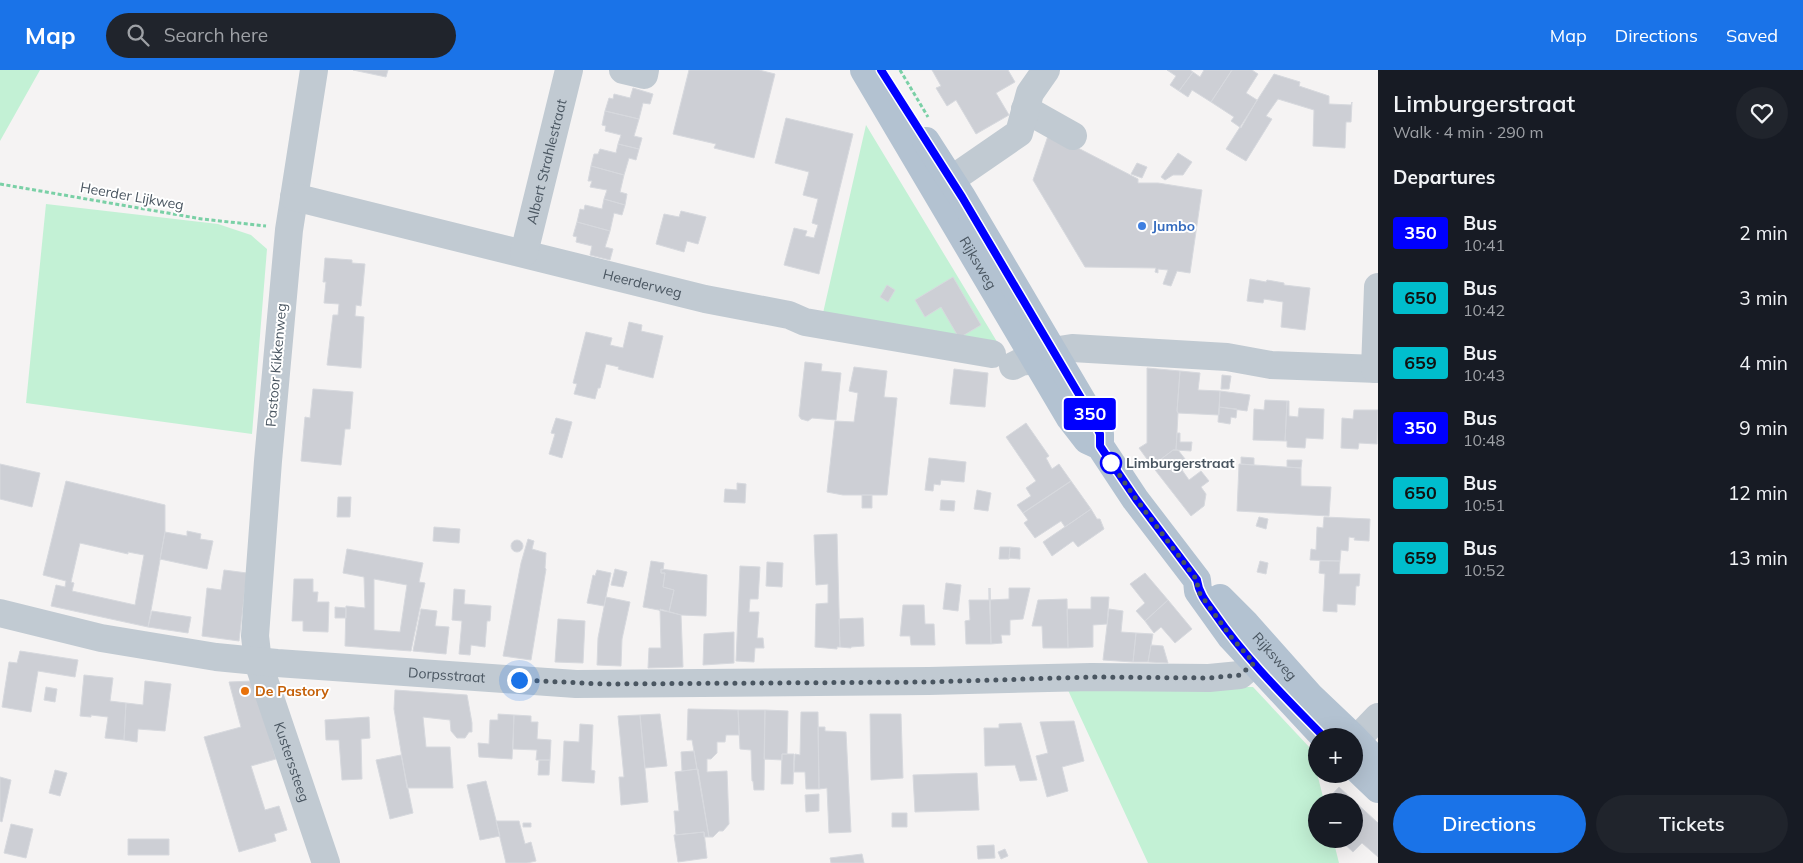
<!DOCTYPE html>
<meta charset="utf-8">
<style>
body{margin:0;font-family:Mulish,sans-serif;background:#20242c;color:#f1f3f6;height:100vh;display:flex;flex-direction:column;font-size:19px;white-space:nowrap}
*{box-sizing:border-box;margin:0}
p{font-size:16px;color:#9ea1a6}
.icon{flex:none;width:28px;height:28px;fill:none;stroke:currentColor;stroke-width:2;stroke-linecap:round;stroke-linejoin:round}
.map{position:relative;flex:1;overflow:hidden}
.drawer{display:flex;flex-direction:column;background:#171b24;width:425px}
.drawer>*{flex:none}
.badge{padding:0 10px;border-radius:4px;font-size:18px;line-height:32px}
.tools{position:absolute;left:1308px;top:658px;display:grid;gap:10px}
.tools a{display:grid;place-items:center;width:55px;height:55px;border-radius:50%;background:#171b24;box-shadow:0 5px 20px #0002;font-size:25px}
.you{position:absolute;width:25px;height:25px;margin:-12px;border:4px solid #fff;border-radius:50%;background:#1a73e8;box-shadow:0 0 0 8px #1a73e833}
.map>.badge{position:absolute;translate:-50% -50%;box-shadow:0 0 0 2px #fff}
h2{padding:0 15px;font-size:19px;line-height:45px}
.round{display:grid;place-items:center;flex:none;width:52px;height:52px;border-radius:26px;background:#20242c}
.summary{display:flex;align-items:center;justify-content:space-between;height:85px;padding:0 15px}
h1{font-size:24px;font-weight:600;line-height:38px}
.primary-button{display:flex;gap:10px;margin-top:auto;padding:10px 15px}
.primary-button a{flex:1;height:58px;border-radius:30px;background:#1a73e8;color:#fff;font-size:20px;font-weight:600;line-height:58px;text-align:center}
.primary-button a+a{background:#20242c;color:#f1f3f6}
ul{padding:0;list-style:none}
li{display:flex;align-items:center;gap:15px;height:65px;padding:0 15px}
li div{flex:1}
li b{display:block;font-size:19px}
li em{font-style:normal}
li .badge{min-width:55px;font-weight:700;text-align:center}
header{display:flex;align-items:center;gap:30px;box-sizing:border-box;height:70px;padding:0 25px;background:#1a73e8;color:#fff}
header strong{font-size:24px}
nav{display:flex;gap:28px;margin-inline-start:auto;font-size:18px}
.search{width:350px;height:45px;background:#20242c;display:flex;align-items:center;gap:12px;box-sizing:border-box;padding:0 18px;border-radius:28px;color:#9ea1a6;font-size:19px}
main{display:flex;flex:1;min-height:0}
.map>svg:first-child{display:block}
</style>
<header>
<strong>Map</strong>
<div class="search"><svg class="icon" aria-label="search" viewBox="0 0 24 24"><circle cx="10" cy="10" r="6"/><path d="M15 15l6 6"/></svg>Search here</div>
<nav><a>Map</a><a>Directions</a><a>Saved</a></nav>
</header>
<main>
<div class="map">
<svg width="1378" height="793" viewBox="0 0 1378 793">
<rect width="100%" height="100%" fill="#f5f3f3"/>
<path fill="#c3f1d5" d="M0,0H40L0,71Z
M866,55L999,275L823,243Z
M46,134L218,154L251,165L267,179L252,364L26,333Z
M1180,616L1253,617L1311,679L1324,731H1316V769H1333L1339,793H1148L1067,618Z"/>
<path fill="#cdcfd5" stroke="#d7d9de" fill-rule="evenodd" d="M353,0H388L386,7Z
M689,0H759L775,4L754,88L714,78L716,74L673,64Z
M932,0H1008L1015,12L996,23L1009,45L976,64L956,30L947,36L936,18L941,16Z
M1167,0H1190L1193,2L1179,21L1170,15L1176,6Z
M1204,0H1232L1211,32L1192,20L1188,27L1179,21L1193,2L1200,7Z
M1232,0H1252L1258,4L1246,23L1257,30L1241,58L1231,51L1234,47L1211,32Z
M1274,4L1300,12L1299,16L1329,26V34L1351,35L1352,32L1351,52H1346L1345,78L1313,76L1314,40L1278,29L1266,46L1272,49L1246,91L1226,79Z
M633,18L653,24L650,34L643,33L639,49L605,41L609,28L613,29L614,24L630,28Z
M605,41L639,49L634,66L642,68L639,79L618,74L621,65L605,61L606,56L602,55Z
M786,48L853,64L819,204L784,195L794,158L807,161L805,166L814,168L818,155L812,153L818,129L803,125L809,102L775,93Z
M1049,63L1138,109V113H1158L1202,120L1190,203L1177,201L1171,216L1163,214L1168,200L1158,199V203L1155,202L1156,198L1085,197L1033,110Z
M618,74L639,79L636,90L629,88L624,105L591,96L594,84H598L600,79L616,83Z
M1178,83L1192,92L1183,105H1173L1165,110L1161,107Z
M1137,93L1147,97L1142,108L1131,104Z
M591,96L624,105L620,122L627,124L625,135L604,129L607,120L590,117L592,111H588Z
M604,129L625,135L622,145L614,143L610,161L577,152L580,139L584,140L585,135L602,139Z
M681,141L706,147L698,174L687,171L684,182L656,174L664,144L679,147Z
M577,152L610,161L605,177L613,179L610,190L590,185L592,176L576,172L577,167L573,166Z
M325,188L352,190V193L365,194L361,236L356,235L355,246L364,247L361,298L327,295L333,245H338L339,234L324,233L326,212H323Z
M953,207L981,255L959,268L941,237L925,247L915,230Z
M1250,209L1266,212L1267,210L1284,213V215L1310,218L1305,260L1281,257L1283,232L1264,229L1263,233L1247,231Z
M887,215L895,220L888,232L880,227Z
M629,252L642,255L641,261L663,266L653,308L618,299L619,297L606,294L600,318H598L595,329L574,324L577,314L573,313L586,262L612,268L610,275L623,278Z
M805,292L822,294L821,301L841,303L836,350L812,348L808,351L801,349L799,346Z
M854,297L887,301L884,327L897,328L887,425H843L827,422L835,351L854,352L858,323L849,321Z
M1147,298L1180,301L1177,341L1178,343L1176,380H1173L1152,396L1139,378L1147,373Z
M954,299L988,303L985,337L950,334Z
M1180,301L1200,303L1198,320L1220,321L1219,345L1178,343L1177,341Z
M1222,305L1231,306L1229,319H1221Z
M313,319L353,322L350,359H345L341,395L301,391L305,347L310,348Z
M1220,321L1250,325L1247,341L1219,337Z
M1265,330L1287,331L1285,371L1253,370L1254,339L1264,340Z
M1287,331H1289V346L1298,347L1299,338L1324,339L1323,369L1306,368L1305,378L1287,377V371H1285Z
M1219,337L1237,339L1236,348L1231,347L1230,354L1218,352Z
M1354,340H1378L1377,374L1359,373L1358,379L1341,378L1342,348L1353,349Z
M556,348L572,352L562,388L549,384L555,364L551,363Z
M1026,353L1049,386L1046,388L1052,399L1059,394L1071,411L1023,443L1017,435L1031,426L1026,418L1036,411L1006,367Z
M1177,363H1180V372H1192L1191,381L1176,380Z
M1173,380H1178L1189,394L1182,400L1189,410L1201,401L1209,411L1201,417L1206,424L1204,436L1191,446L1152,396Z
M1241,387L1254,388V395L1241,394Z
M929,388L966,392L964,412L941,410L940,415L934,414L933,421L925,420Z
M1287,390H1302L1301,398L1287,397Z
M0,394L40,403L32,437L0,429Z
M1239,394L1301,398V416L1331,417L1329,446L1237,441Z
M66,411L165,435V462L148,557L51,536L56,515L65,517L66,511L43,505ZM80,473L128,484V482L144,485L135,535L72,521L74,513L71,512Z
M1071,411L1091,439L1065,457L1061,451L1035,468L1024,453L1028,450L1023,443Z
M737,413L746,414L745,433L724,432L725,419L737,420Z
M977,420L991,423L988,441L974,439Z
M862,425H872V438H862Z
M338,427H351L350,447H337Z
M941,430L955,431L954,441L940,440Z
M1091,439L1097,449H1100L1104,459L1078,477L1073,471L1052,486L1043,472Z
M1259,447L1268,449L1266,459L1256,456Z
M1324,447L1370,449L1369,471L1354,470L1355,468L1349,467L1348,481L1341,480L1340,491L1310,490L1311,479L1316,480L1317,457L1323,458Z
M434,457L460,459L459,473L433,471Z
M187,461L201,464L200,469L213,471L207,499L160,489L165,462L187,466Z
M837,464L840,577H837V579L815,577L816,534L828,533V514L816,515L814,465Z
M528,469L534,471L532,479L546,483L545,498L546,499L531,590L503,586L521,493Z
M511 476a6 6 0 1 1 12 0a6 6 0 1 1-12 0Z
M1000,477H1010L1009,489H999Z
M1010,477L1020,478V489L1009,488Z
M347,479L423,493L419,512L425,513L411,581L345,576L346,536L365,538L364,507L343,503ZM374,509L407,515L400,562L374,560Z
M651,491L664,493L663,500L661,499V503H665L663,517L674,520L669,542L643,537Z
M1260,491L1268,493L1266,504L1257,502Z
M1320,491H1340L1339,504H1360L1359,516H1356L1355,535L1337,534V542L1323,541L1325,504L1319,503Z
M767,492L783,493L782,517L766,516Z
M740,496L760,497L758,529H750L749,542H759L757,568H763L764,578H755L754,592L736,591Z
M615,499L627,502L623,517L611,515Z
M661,499L707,505L706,546L681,545L669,542L674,520L663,517L665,503H661Z
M224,500L247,503L239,571L202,566L207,518L221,520Z
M597,500L611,503L604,536L587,533L593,505L595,506Z
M1145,503L1168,530L1145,551L1136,541L1145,533L1130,514Z
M294,509H313V522H318L317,532H329L328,562L303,561V551H292Z
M946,513L961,515L958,541L943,539Z
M989,518L991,574H966L965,551L970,550L969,530H989Z
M990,518V530L1009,529V518H1030L1023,549L1010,550V565H1001L1002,573L991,574Z
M454,519L465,520L464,534L491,536L490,551H487L485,577L471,575L470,585L459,584L462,551L452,550Z
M606,527L630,532L622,569L621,596L597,595L598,568Z
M1091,527H1109L1107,554L1093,555V577L1068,578L1067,539H1091Z
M1067,529L1068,578H1043L1042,556H1032L1038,530Z
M1168,530L1192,559L1175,573L1161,557L1154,563L1145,551Z
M903,535H924L925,554H934L935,575H911L910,566H900Z
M335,537L346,538V548H335Z
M421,539L437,541L435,556L449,557L446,584L413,581Z
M660,539L681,545L683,597L648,598L649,578H661Z
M1109,539L1123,541L1121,562L1136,563L1133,592L1103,590Z
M152,541L191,547L188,563L148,557Z
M863,548L864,576L851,577V578L840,577L839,549Z
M558,549L585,551L583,593L555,592Z
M734,562V593L703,595L704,564Z
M1136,563L1153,564L1148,592H1133Z
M1151,575L1163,576L1168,593L1148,592Z
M20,581L78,590L75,607L38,601L31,642L2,637L9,592L17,593Z
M84,605L113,608L110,631L126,633L124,670L105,668L108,647L91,645V647L80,646Z
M145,611L171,614L165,661L138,659L137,672L124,670L126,633L143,635Z
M253,611L276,689L251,696L265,740L279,736L287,760L274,764L276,771L239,782L204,667L241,657L229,612Z
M46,617L57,619L55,632L44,630Z
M395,620L467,625L472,653V662H469L465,668H457L451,661L450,650L423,647L426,677H450L453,718H407L394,639Z
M688,639L738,640L739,665H726L725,672H717V683L711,689H707V702L727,701L729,754L723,761H719L713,767H709L692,670H687Z
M738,640H765L764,720H754L753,711H752L751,680L740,679Z
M765,640L788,641L787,684H782V690L764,689Z
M801,642H818L819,719H806L805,702H794L795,684L800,685Z
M498,644L514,645L512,689L479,687L478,673L489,674L490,650H498Z
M660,644L667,696L645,698L640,645Z
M870,644H901L903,708L871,710Z
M514,645L531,646V652H538L537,669L551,670L550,690H536L537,680L513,679Z
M640,645L648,732L621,735L619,707H624L618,646Z
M369,647L370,668L361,669L362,709L342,710L339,670H326L325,650Z
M1074,651L1084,691L1062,697L1068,721L1047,727L1036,686L1048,683L1040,652Z
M1021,653L1037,710L1020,711L1015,695L985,696L984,658H999V654Z
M580,654L593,655L591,700L595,701L594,713L562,711L564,671L579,672Z
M818,657H825V661L846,662L851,762L829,763L827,718L819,719Z
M694,681L697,699L682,701L681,682Z
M782,684H794L793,714H781Z
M401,685L413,743L390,749L376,690Z
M539,690H550L549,705H538Z
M698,699L709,767H704V762L676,765L674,741H679L675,702Z
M55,700L67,703L60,726L49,723Z
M977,703L979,740L915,742L913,705Z
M0,707L11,710L2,752L0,751Z
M486,711L500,766L480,770L467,715Z
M1339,717L1378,753V787L1362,773L1353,782L1339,769H1354V731H1326Z
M819,724V741L806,742L805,725Z
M892,743H907V757H892Z
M496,751H519L525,774L531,772L536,791L527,793H506Z
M523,753H531V757H523Z
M11,754L33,759L26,788L4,783Z
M704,762L707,788L678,792L674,765Z
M128,769H169V785H128Z
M994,775L995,788L978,789L977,776Z
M1005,779L1008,786L1001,789L998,782Z
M862,784L864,793H831L830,788Z"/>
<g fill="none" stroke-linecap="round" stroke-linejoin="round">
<path stroke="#7ad0a6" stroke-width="3" stroke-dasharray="4 2.5" stroke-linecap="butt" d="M900,0L928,47
M0,114L202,149L266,156"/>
<g stroke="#c1cad2" stroke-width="28">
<path id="s1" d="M314,0L289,160L268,391L255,566L258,592L326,793"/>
<path d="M623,0L644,5L645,0"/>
<path d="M1025,39L1073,66"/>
<path d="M950,108L961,103L1019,63L1030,23L1046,0"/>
<path id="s2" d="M294,127L705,229L789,245L805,252L992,284"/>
<path id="s3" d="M524,183L569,0"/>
<path d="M1013,296L1021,292L1035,290L1053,281L1072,278L1227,287L1271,295L1378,299"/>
<path d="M1375,299L1378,217"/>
<path id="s4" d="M0,543L101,568L216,587L277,593L576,614L929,611L1091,607L1209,608L1240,605L1254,593"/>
<path d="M1354,672L1378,647"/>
</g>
<g stroke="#b3c2d1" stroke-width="28">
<path id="s5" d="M864,0L1070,348L1087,370L1100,376L1135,429L1197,510L1198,521L1231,567L1323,666"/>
<path d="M926,71L962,127L1087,339L1100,364V373"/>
<path id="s6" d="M1220,528L1246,554L1311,627L1352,666"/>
<path d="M1354,668L1378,693"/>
<path d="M1354,696L1378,719"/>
</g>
</g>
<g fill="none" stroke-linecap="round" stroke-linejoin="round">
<defs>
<path id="line" d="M881,0L962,127L1087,338L1100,364V376L1136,429L1197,510C1199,524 1207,533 1215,544C1246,589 1285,627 1323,666"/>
</defs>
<use href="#line" stroke="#fff" stroke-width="11"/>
<use href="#line" stroke="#00f" stroke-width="8"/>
<path stroke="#4a5661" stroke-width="5" stroke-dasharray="0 9" d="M519,610L604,614L929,612L1091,607L1209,608L1240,605L1254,593L1231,567L1198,521L1197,510L1136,429L1109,390L1111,393"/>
</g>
<circle fill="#3f7fe0" stroke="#fff" stroke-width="2" cx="1142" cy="156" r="5"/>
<circle fill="#fff" stroke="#00f" stroke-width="2.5" cx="1111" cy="393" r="10"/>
<circle fill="#e8710a" stroke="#fff" stroke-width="2" cx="245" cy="621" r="5"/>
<g text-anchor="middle" stroke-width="4" stroke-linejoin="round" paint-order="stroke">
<g font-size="14" fill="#4a5661" stroke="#fff">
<text dy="5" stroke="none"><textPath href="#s3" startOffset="94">Albert Strahlestraat</textPath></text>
<text transform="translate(132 126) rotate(10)" y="5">Heerder Lijkweg</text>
<text dy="5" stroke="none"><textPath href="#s5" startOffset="224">Rijksweg</textPath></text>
<text dy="5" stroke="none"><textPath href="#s2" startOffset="359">Heerderweg</textPath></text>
<text transform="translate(276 295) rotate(-85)" y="5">Pastoor Kikkenweg</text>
<text dy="5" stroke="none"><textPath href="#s6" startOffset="80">Rijksweg</textPath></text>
<text dy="5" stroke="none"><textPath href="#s4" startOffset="452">Dorpsstraat</textPath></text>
<text dy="5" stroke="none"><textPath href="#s1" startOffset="701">Kusterssteeg</textPath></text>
</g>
<g font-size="14" font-weight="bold" fill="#366cbe" stroke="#fff" text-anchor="start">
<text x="1152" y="161">Jumbo</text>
</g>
<g font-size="14" font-weight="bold" fill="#4a5661" stroke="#fff" text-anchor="start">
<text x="1126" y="398">Limburgerstraat</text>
</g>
<g font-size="14" font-weight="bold" fill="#c56008" stroke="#fff" text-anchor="start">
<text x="255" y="626">De Pastory</text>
</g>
</g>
</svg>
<div class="tools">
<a>+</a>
<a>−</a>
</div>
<div class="you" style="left:519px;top:610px"></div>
<b class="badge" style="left:1090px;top:344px;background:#00f;color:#fff">350</b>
</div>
<section class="drawer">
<div class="summary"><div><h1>Limburgerstraat</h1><p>Walk · 4 min · 290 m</p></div><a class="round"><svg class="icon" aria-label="heart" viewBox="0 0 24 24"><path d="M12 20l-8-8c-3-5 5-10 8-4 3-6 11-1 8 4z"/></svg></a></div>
<h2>Departures</h2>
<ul>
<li><span class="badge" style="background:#00f;color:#fff">350</span><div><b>Bus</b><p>10:41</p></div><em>2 min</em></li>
<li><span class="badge" style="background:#00becd;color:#111">650</span><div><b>Bus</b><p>10:42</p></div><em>3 min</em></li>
<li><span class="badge" style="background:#00becd;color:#111">659</span><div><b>Bus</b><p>10:43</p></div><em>4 min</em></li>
<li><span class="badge" style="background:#00f;color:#fff">350</span><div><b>Bus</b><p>10:48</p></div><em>9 min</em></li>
<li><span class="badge" style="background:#00becd;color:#111">650</span><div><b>Bus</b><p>10:51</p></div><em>12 min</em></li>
<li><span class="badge" style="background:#00becd;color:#111">659</span><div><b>Bus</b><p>10:52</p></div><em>13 min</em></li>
</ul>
<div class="primary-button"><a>Directions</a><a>Tickets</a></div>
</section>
</main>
